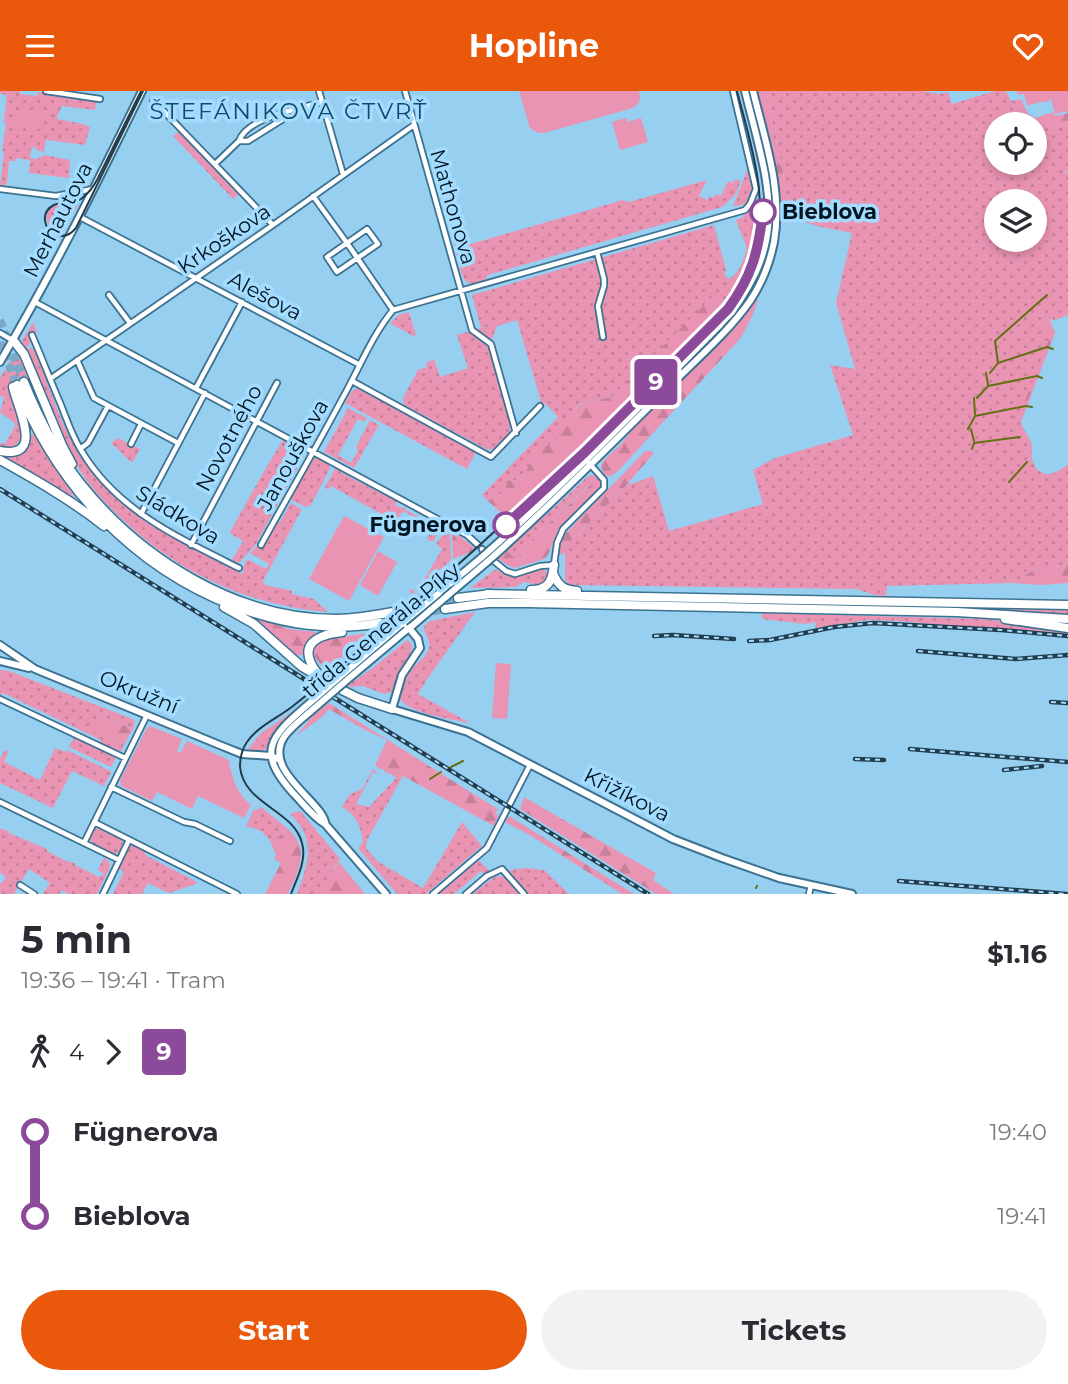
<!DOCTYPE html>
<meta charset="utf-8">
<style>
body{margin:0;font-family:Montserrat,sans-serif;background:#f2f2f3;color:#2b2b33;height:100vh;display:flex;flex-direction:column;font-size:26px;white-space:nowrap}
*{box-sizing:border-box;margin:0}
p{font-size:23px;color:#7c7c81}
.icon{flex:none;width:38px;height:38px;fill:none;stroke:currentColor;stroke-width:2;stroke-linecap:round;stroke-linejoin:round}
.map{position:relative;height:803px;overflow:hidden}
.side{display:flex;flex-direction:column;background:#fff;flex:1}
.side>*{flex:none}
.badge{padding:0 14px;border-radius:5px;font-size:24px;line-height:46px}
.controls{position:absolute;left:984px;top:21px;display:grid;gap:14px}
.controls a{display:grid;place-items:center;width:63px;height:63px;border-radius:50%;background:#fff;box-shadow:0 4px 10px #0003;font-size:35px}
.map>.badge{position:absolute;translate:-50% -50%;box-shadow:0 0 0 4px #fff}
.legs{display:flex;align-items:center;gap:10px;height:77px;padding:0 21px;font-size:23px}
.legs p{margin-inline-start:auto}
.head{display:flex;align-items:center;justify-content:space-between;height:119px;padding:0 21px}
h1{font-size:38px;font-weight:700;line-height:52px}
.cta{display:flex;gap:14px;margin-top:auto;padding:14px 21px}
.cta a{flex:1;height:80px;border-radius:42px;background:#ea580c;color:#fff;font-size:28px;font-weight:700;line-height:80px;text-align:center}
.cta a+a{background:#f2f2f3;color:#2b2b33}
ul{padding:0 21px;list-style:none}
li{display:flex;align-items:center;gap:24px;height:84px;font-size:26px}
li i{display:grid;place-items:center;width:10px;height:100%;margin:0 9px;background:currentColor}
li i::after{content:'';width:18px;height:18px;margin:-9px;border:5px solid;border-radius:50%;background:#fff}
li p{margin-inline-start:auto}
li:first-child i{background:linear-gradient(#0000 50%,currentColor 0)}
li:last-child i{background:linear-gradient(currentColor 50%,#0000 0)}
header{display:flex;justify-content:space-between;align-items:center;height:91px;padding:0 21px;background:#ea580c;color:#fff;font-size:32px;font-weight:700}
.map>svg:first-child{display:block}
</style>
<header><svg class="icon" aria-label="menu" viewBox="0 0 24 24"><path d="M4 6h16M4 12h16M4 18h16"/></svg>Hopline<svg class="icon" aria-label="heart" viewBox="0 0 24 24"><path d="M12 20l-8-8c-3-5 5-10 8-4 3-6 11-1 8 4z"/></svg></header>
<div class="map">
<svg width="1068" height="803" viewBox="0 0 1068 803">
<defs>
<pattern id="green-dots" width="8" height="8" patternUnits="userSpaceOnUse" patternTransform="scale(1.75)"><rect width="8" height="8" fill="#ea94b4"/><path d="M2 2h.1M6 6h.1" fill="none" stroke="#c77f9a" stroke-width="1.8" stroke-linecap="round"/></pattern>
<pattern id="forest-firs" width="22" height="20" patternUnits="userSpaceOnUse" patternTransform="scale(1.75)"><rect width="22" height="20" fill="#ea94b4"/><path d="M5 1l3.5 6h-7zM16 11l3.5 6h-7z" fill="#c77f9a"/></pattern>
</defs>
<rect width="100%" height="100%" fill="#97cff1"/>
<path fill="url(#green-dots)" fill-rule="evenodd" d="M0,0H20V3L37,5L38,1L94,9L96,12L95,19L62,15L57,26V28L83,33L90,36L85,54L46,49L44,61L37,59L34,55L31,59L30,67L37,68L44,64L70,69L69,87L29,82L30,69L16,67L15,70H9L7,91L5,95H0L4,60H2L6,32L4,31L7,4L0,3Z
M766,0H922L939,3L948,1L952,13L995,0H1006L1019,28L1068,36V80H1063L1068,82V224L1053,230V228L1050,229L1055,242L1021,331C1024,341 1028,344 1031,351C1033,357 1031,363 1032,369C1040,390 1055,384 1068,373V474L1034,479L1012,492L887,495L886,505L875,504L856,498L570,494L565,489V456L629,392L631,393L653,385L669,440L763,413L753,379L775,367L853,344L830,274L855,278L836,212L852,142C834,138 802,134 789,123L782,75ZM996,33H1034V72H996ZM996,110H1034V149H996Z
M179,40L239,103L233,108L173,45Z
M748,77C753,93 755,99 745,113L738,115H733Z
M735,88L741,90L735,104L722,116L488,184L484,190C479,191 472,194 467,191C460,186 456,160 454,152L465,149L467,154L623,109L629,111L707,89L699,105L707,109L709,105L714,107L716,103L721,105L728,90L733,92Z
M757,107L754,139L757,140C749,171 743,189 724,215L713,206L612,306L579,313L557,340L556,350L540,359L538,366L532,368L528,377L518,389H512C506,404 500,402 488,410L482,404L558,326L547,314L541,311L517,229L497,235L489,256L510,333C511,346 501,361 486,358L404,314L403,307L418,279L427,276L426,272L434,268L440,286L468,277L457,244L481,237L472,204L714,134L726,179L724,183L729,188C740,182 743,169 747,158L736,129L743,126V125L750,118Z
M73,113L78,114L73,123L69,122L66,128L69,130L62,143C48,140 39,123 55,115C61,113 67,113 73,113Z
M409,221L416,244L413,245L390,232L399,224Z
M33,231L37,241L30,244L31,251L27,256L28,258L32,257L35,260C48,292 61,335 79,363C116,421 182,451 241,482H244L243,478L247,468L266,478L269,473L250,462L258,454L263,456L276,432L280,431L291,412L301,418V420L263,490L265,494L292,500V503L314,508L328,521C249,514 181,484 123,429C108,415 92,399 81,381C56,344 39,292 22,250Z
M16,260L21,263L31,287L9,296C12,313 21,328 22,346L15,355L6,357L0,355V352L5,353L15,335L14,331L0,322L4,306L0,305V287Z
M357,297L476,361L467,378L345,312L352,300Z
M348,317L367,327L364,331L358,328L338,364L351,372L358,360L356,356L370,329L379,334L354,377L324,361Z
M34,343L75,407L0,365C17,365 24,362 30,345Z
M118,347L140,358L132,372L111,352Z
M283,349L303,360L304,365L256,453L239,472L232,469L243,450L231,443L230,441L267,375Z
M315,366L328,372L330,377L311,414L306,416L293,410L290,405L310,369Z
M337,377L340,379V381L384,404L385,403L398,409L395,414L403,418L405,415L406,419L431,432L433,428L440,432L441,437L433,451L427,448L433,435L403,420L396,431L331,395L328,399L325,396L335,378Z
M592,384L598,386L601,391L599,398L596,400L595,396L588,395L535,445C531,454 523,459 520,468L517,469L507,460C533,434 561,412 587,386Z
M447,437H450L451,469L422,495L419,493L413,503L409,501L410,498L415,500L420,490L423,491L442,458L436,453Z
M496,478C514,492 522,483 541,478L546,480L549,486L546,492L540,494L523,491L516,496L470,497Z
M872,514L1068,517V524L990,519L882,516Z
M475,521L428,587L418,603L470,632C451,628 411,623 400,608C403,596 406,585 414,576C419,570 427,565 429,557C431,549 424,544 424,535L430,530Z
M762,522L985,528L1068,539V543L1041,540L942,534L900,530L867,529L816,537L815,531L806,533L762,528Z
M407,549L411,552L412,557L410,563L397,584L392,601L384,603L363,595L350,596L348,594L373,577Z
M0,579L9,580L135,629L133,638L99,624L95,641L124,654L121,660L116,661L100,653L101,649L3,602L0,606Z
M302,614L279,635L266,658L260,661L247,660L260,643Z
M74,647L114,664L116,666L111,676L69,656Z
M55,657L66,661L67,659L110,680L111,681L104,695L72,680L53,717L0,692V667L5,659L8,661L4,671L40,689Z
M373,678L379,683L373,681L356,713L369,716L396,687L403,685L367,749L366,757L377,770L423,797L462,731L482,755L426,803H397L358,757L363,752C361,735 357,725 342,716L350,703L362,698Z
M261,716L288,738L271,752C267,743 255,735 246,736L253,719L259,718Z
M299,720L301,721L340,768L321,798V803H297C308,774 317,747 290,723Z
M0,736L1,738L9,740V742L47,758V760L66,770L75,772V774L99,786L104,783L98,779L104,766L110,773V776L97,803H68L62,799L59,803H43L50,792L29,778L14,803H0V793L6,787L0,781Z
M96,737L121,748L123,753L120,761L113,763L92,752C89,747 90,740 96,737Z
M130,755H135L146,760L145,764L197,791L196,793L169,802L148,792L142,803H113L124,781L118,777L126,759Z
M478,769L490,780L484,784L481,780L454,803H437Z
M525,777L544,779L569,803H472L496,785L502,786L509,783L510,779Z"/>
<path fill="url(#forest-firs)" d="M756,0H766L782,75L789,123L794,127L793,132L779,131C781,87 766,43 756,0Z
M1021,8L1028,23L1035,27L1053,21L1055,25L1068,22V36L1019,28L1011,10Z
M713,205L717,207V210L724,215L712,228L581,358L509,423L506,426L488,410L508,398L506,390L518,389L528,377L532,368L538,366L539,359L556,350L557,340L556,338L580,313L612,306Z
M756,208L758,209C753,224 748,236 739,249L618,380L611,385L604,384L601,375L603,370L619,355L637,333L737,233Z
M1046,230L1050,231L1055,242L1021,326L1012,330L1010,327L1018,323L1025,310L1049,248L1048,245L1050,242L1044,237Z
M645,360H651L654,362L623,398L565,456V461L559,465L560,452L566,442Z
M589,395L595,396L596,400L558,439L548,464L544,468L515,477L509,475L498,468L507,460L517,469L520,468C523,459 531,454 535,445Z
M452,439L475,457L471,461L453,468Z
M1068,474V492L1041,494L1012,492L1034,479Z
M254,526L289,538L316,541V542C308,548 305,553 304,564H292L253,528Z
M368,542L326,580L313,564L317,553L326,548Z
M329,612L499,719L495,721L498,725L494,735L403,685L396,687L391,683L385,681L383,678H380L375,674L387,649L365,639L329,618C321,629 307,636 296,645L315,622Z
M99,624L133,638L124,654L94,641L93,638Z
M524,706L656,782L653,789L674,803H656L520,718Z
M509,725L634,803H622L533,746L505,731Z
M288,738C311,759 298,779 288,803H265L281,772L274,768L276,764L271,752Z
M339,771L365,803H321L320,798Z"/>
<path fill="#ea94b4" d="M519,0H639C641,8 640,12 633,17L544,42H538L530,37Z
M1017,0H1068V20L1055,23L1051,8L1046,11H1039V12H1035V13H1031V14H1027V15L1024,3L1018,4Z
M15,19L44,23L42,38L13,35Z
M626,27L627,31L641,27L648,51L620,59L612,31Z
M344,425L384,446L349,510L309,488Z
M378,460L397,471L378,505L360,494Z
M496,572L511,573L507,628L492,627Z
M150,635L182,648L177,660L180,662L187,650L229,669C231,685 237,703 251,714L244,727L198,705L192,718L157,701L152,710L121,695L120,689L147,637Z"/>
<g fill="none" stroke-linecap="round" stroke-linejoin="round">
<path stroke="#627211" stroke-width="2" d="M998,272L995,250L1047,204
M986,282L988,294
M990,282L998,272L1047,256L1053,258
M974,307L975,323
M977,307L988,295L1037,285L1042,287
M968,338L975,325L1026,315L1032,316
M971,338L974,350
M972,358L974,352L1020,346
M1009,391L1027,371
M451,676L463,670
M430,688L441,681
M756,797L757,795"/>
<path stroke="#79aac8" stroke-width="8" stroke-dasharray="8 4" stroke-linecap="butt" d="M0,229L24,291
M0,251L17,294
M399,520L458,507
M386,531L445,518"/>
<defs>
<path id="street" d="M46,0L100,8
M319,0L343,83
M405,0L472,239L491,253L516,342
M153,9L273,134
M239,50H248L283,28L284,23
M215,73L239,50C247,26 300,18 322,11
M0,98L56,105L93,98
M313,105L347,152L393,219
M80,126L360,274
M367,138L378,153L337,181L327,166Z
M597,161L604,188V195L598,215L603,246
M109,204L130,232
M35,211L467,444L478,454
M0,242L12,249
M32,244C42,267 51,291 61,314C67,329 72,345 81,359C116,419 179,447 239,477
M77,269L94,307L178,352
M50,288L273,134L414,34
M352,290L491,366L540,315
M196,297L242,211
M131,353L141,333
M80,358L88,352L108,315
M141,423L205,302
M191,454L277,292
M261,454C288,405 316,357 342,308C359,278 371,246 393,219L745,119L750,113L756,98L733,0
M482,458L483,460
M495,471L506,480L515,483L540,475L554,474L557,452L563,438L604,397V389L589,372
M0,608L125,667
M111,696L184,731L195,733L230,750
M0,711L119,769
M94,731L237,803
M84,752L147,624
M20,794L34,803
M103,803L129,749
M433,803L487,757L530,674
M466,803L487,785L502,778L524,803
M809,803L811,794"/>
<path id="secondary" d="M0,271C52,183 97,92 142,0
M490,459C570,388 644,311 719,235C793,152 769,97 745,0
M495,464C553,412 607,357 663,302C691,273 727,243 750,210C762,192 770,171 774,151C783,100 765,49 753,0
M454,499L487,471
M439,502L482,466
M0,554L35,578L222,655L242,663L271,665L280,669
M0,570L29,577
M341,585L404,531L418,548L420,557L402,584L392,618L468,641L673,748L722,767L779,787L852,803
M347,589L410,536
M305,616C269,647 257,662 293,702C303,712 312,725 325,733
M311,620C302,628 291,636 284,646C265,676 308,702 322,724C324,727 325,730 326,734L386,803"/>
<path id="highway" d="M13,249L24,263L62,354L72,373
M24,291C39,328 56,362 81,393C141,468 237,528 336,528C357,528 378,524 399,520
M17,294C56,394 133,476 234,515C282,533 329,541 380,532
M0,360C46,369 17,316 13,296
M0,369C36,389 71,409 104,435
M553,482C558,495 564,499 577,500
M531,499C549,499 552,490 554,474
M487,503L1068,514
M458,507L491,503
M224,516L254,533L301,575L321,587
M445,518L488,512H528L957,521L1068,528
M1005,528L1068,537
M318,583C296,555 315,544 342,541
M342,599L358,607L392,618"/>
</defs>
<use href="#street" stroke="#3c7291" stroke-width="8"/>
<use href="#secondary" stroke="#3c7291" stroke-width="10"/>
<use href="#highway" stroke="#3c7291" stroke-width="11"/>
<use href="#street" stroke="#fff" stroke-width="4.5"/>
<use href="#secondary" stroke="#fff" stroke-width="6"/>
<use href="#highway" stroke="#fff" stroke-width="8"/>
<path stroke="#223d4e" stroke-width="2" d="M141,0L98,87C94,95 88,103 81,108C72,114 63,110 54,114C40,121 43,139 57,144C65,147 71,143 76,137L143,0
M291,803C297,787 307,769 302,752C294,719 244,714 240,676C240,667 242,658 247,651C258,635 278,627 293,615C314,599 334,581 354,564C454,480 550,391 643,300C678,266 737,217 752,171C771,111 752,58 737,0"/>
<defs>
<path id="rail" d="M0,398L312,593
M654,545L673,544L734,548
M749,550L770,549L834,536L873,532L1001,539L1068,545
M918,560L1016,568L1068,564
M333,606L648,803
M1051,611L1068,612
M910,658L1068,671
M855,668L884,669
M1004,679L1042,675
M899,790L1066,803"/>
</defs>
<use href="#rail" stroke="#223d4e" stroke-width="4.5"/>
<use href="#rail" stroke="#a4dcff" stroke-width="2" stroke-dasharray="5" stroke-linecap="butt"/>
<defs>
<path id="secondary-bridge" d="M482,466L490,459
M487,471L495,464
M404,531L439,502
M412,535L454,499
M305,616L341,585
M311,620L347,589"/>
</defs>
<use href="#secondary-bridge" stroke="#3c7291" stroke-width="10" stroke-linecap="butt"/>
<use href="#secondary-bridge" stroke="#fff" stroke-width="6"/>
</g>
<g fill="none" stroke-linecap="round" stroke-linejoin="round">
<defs>
<path id="line-1" d="M506,434L585,361L728,218C752,185 758,162 763,121"/>
</defs>
<use href="#line-1" stroke="#fff" stroke-width="16"/>
<use href="#line-1" stroke="#8c4a9a" stroke-width="10"/>
</g>
<g fill="#fff" stroke="#8c4a9a" stroke-width="3.5">
<circle cx="763" cy="121" r="12"/>
<circle cx="506" cy="434" r="12"/>
</g>
<g text-anchor="middle" stroke-width="7" stroke-linejoin="round" paint-order="stroke">
<g font-size="21" fill="#021622" stroke="#a4dcff">
<text transform="translate(453 116) rotate(74)" y="7">Mathonova</text>
<text transform="translate(58 129) rotate(-63)" y="7">Merhautova</text>
<text transform="translate(224 148) rotate(-34)" y="7">Krkoškova</text>
<text transform="translate(265 205) rotate(28)" y="7">Alešova</text>
<text transform="translate(229 347) rotate(-62)" y="7">Novotného</text>
<text transform="translate(293 364) rotate(-61)" y="7">Janouškova</text>
<text transform="translate(178 424) rotate(31)" y="7">Sládkova</text>
<text transform="translate(381 539) rotate(-40)" y="7">třída Generála Píky</text>
<text transform="translate(139 601) rotate(22)" y="7">Okružní</text>
<text transform="translate(627 704) rotate(27)" y="7">Křižíkova</text>
</g>
<g font-size="21" font-weight="bold" fill="#021622" stroke="#a4dcff" text-anchor="start">
<text x="782" y="128">Bieblova</text>
<text x="487" y="441" text-anchor="end">Fügnerova</text>
</g>
<g font-size="23" letter-spacing="2" fill="#104a67" stroke="#a4dcff">
<text x="289" y="28">ŠTEFÁNIKOVA ČTVRŤ</text>
</g>
</g>
</svg>
<div class="controls">
<a><svg class="icon" aria-label="locate" viewBox="0 0 24 24"><circle cx="12" cy="12" r="6"/><path d="M12 2v4M12 18v4M2 12h4M18 12h4"/></svg></a>
<a><svg class="icon" aria-label="layers" viewBox="0 0 24 24"><path d="M12 4l9 5-9 5-9-5zM3 14l9 5 9-5"/></svg></a>
</div>
<b class="badge" style="left:656px;top:291px;background:#8c4a9a;color:#fff">9</b>
</div>
<section class="side">
<div class="head"><div><h1>5 min</h1><p>19:36 – 19:41 · Tram</p></div><b>$1.16</b></div>
<div class="legs"><svg class="icon" aria-label="walk" viewBox="0 0 24 24"><circle cx="13" cy="4" r="2"/><path d="M13 8l-2 6 4 7M11 14l-3 7M7 12l3-4h3l4 4"/></svg>4<svg class="icon" aria-label="forward" viewBox="0 0 24 24"><path d="M9 5l7 7-7 7"/></svg><b class="badge" style="background:#8c4a9a;color:#fff">9</b></div>
<ul>
<li><i style="color:#8c4a9a"></i><b>Fügnerova</b><p>19:40</p></li>
<li><i style="color:#8c4a9a"></i><b>Bieblova</b><p>19:41</p></li>
</ul>
<div class="cta"><a>Start</a><a>Tickets</a></div>
</section>
